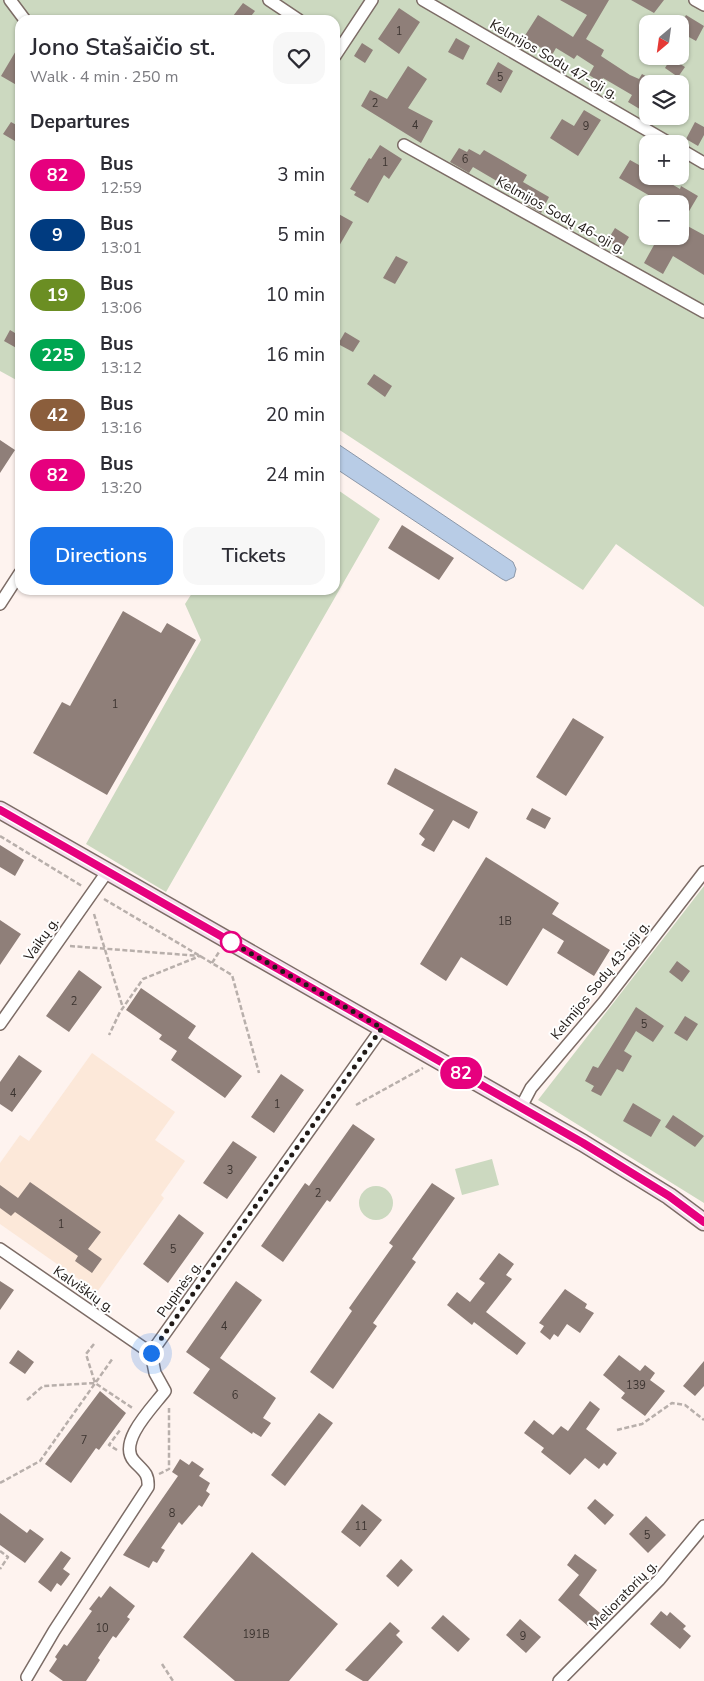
<!DOCTYPE html>
<meta charset="utf-8">
<style>
body{margin:0;font-family:"Nunito Sans",sans-serif;background:#f7f7f7;color:#2b2b33;height:100vh;display:flex;flex-direction:column;font-size:19px;white-space:nowrap}
*{box-sizing:border-box;margin:0}
p{font-size:16px;color:#7c7c81}
.icon{flex:none;width:28px;height:28px;fill:none;stroke:currentColor;stroke-width:2;stroke-linecap:round;stroke-linejoin:round}
.map{position:relative;flex:1;overflow:hidden}
.details{position:absolute;left:15px;top:15px;width:325px;height:580px;display:flex;flex-direction:column;background:#fff;border-radius:15px;box-shadow:0 1px 4px #0004}
.details>*{flex:none}
.badge{padding:0 10px;border-radius:16px;font-size:18px;line-height:32px}
.needle{width:32px;rotate:209deg}
.fabs{position:absolute;left:639px;top:15px;display:grid;gap:10px}
.fabs a{display:grid;place-items:center;width:50px;height:50px;border-radius:10px;background:#fff;box-shadow:0 1px 4px #0004;font-size:25px}
.you{position:absolute;width:25px;height:25px;margin:-12px;border:4px solid #fff;border-radius:50%;background:#1a73e8;box-shadow:0 0 0 8px #1a73e833}
.map>.badge{position:absolute;translate:-50% -50%;box-shadow:0 0 0 2px #fff}
h2{padding:0 15px;font-size:19px;line-height:45px}
.round{display:grid;place-items:center;flex:none;width:52px;height:52px;border-radius:15px;background:#f7f7f7}
.overview{display:flex;align-items:center;justify-content:space-between;height:85px;padding:0 15px}
h1{font-size:24px;font-weight:600;line-height:38px}
.action{display:flex;gap:10px;margin-top:auto;padding:10px 15px}
.action a{flex:1;height:58px;border-radius:15px;background:#1a73e8;color:#fff;font-size:20px;font-weight:600;line-height:58px;text-align:center}
.action a+a{background:#f7f7f7;color:#2b2b33}
ul{padding:0;list-style:none}
li{display:flex;align-items:center;gap:15px;height:60px;padding:0 15px}
li div{flex:1}
li b{display:block;font-size:19px}
li em{font-style:normal}
li .badge{min-width:55px;font-weight:700;text-align:center}
.map>svg:first-child{display:block}
</style>
<div class="map">
<svg width="704" height="1681" viewBox="0 0 704 1681">
<rect width="100%" height="100%" fill="#fef3ef"/>
<path fill="#fce8d9" d="M92,1053L175,1112L155,1140L185,1161L161,1195L164,1198L97,1292L0,1224V1163L20,1135L29,1141Z"/>
<path fill="#ccd9c0" fill-rule="evenodd" d="M0,0H704V607L616,544L583,590L335,427V20H20V382L0,371ZM648,24H680V56H648ZM648,84H680V116H648ZM648,144H680V176H648ZM648,204H680V236H648Z
M335,488L380,519L166,892L86,844L201,640L185,604L194,590H335Z
M704,886V1203L538,1100Z
M492,1159L499,1185L462,1195L455,1169Z
M359 1203a17 17 0 1 1 34 0a17 17 0 1 1-34 0Z"/>
<path fill="#b8cce6" stroke="#8b97a8" d="M335,442L513,562L516,569L514,577L506,581L502,579L335,468Z"/>
<path fill="#8f7f79" d="M560,0H609L586,39L604,50L601,56L630,75L639,79L642,74L653,80L650,84H648V114L628,102L632,95L603,78L600,82L589,75L594,66L577,55L574,59L556,48L552,55L524,37L538,15L573,37L587,15Z
M631,0H664L654,13Z
M243,3L255,11L248,20H230Z
M399,8L420,22L399,54L378,39Z
M686,15L704,26L696,41L680,32V26Z
M456,38L470,46L463,60L448,52Z
M362,43L373,50L365,63L354,56Z
M20,44V87L1,76Z
M671,58L685,67L678,77L665,68Z
M498,62L513,71L501,93L486,84Z
M408,66L427,79L408,108L433,121L421,143L361,106L370,90L387,99Z
M584,110L601,120L578,156L550,138L562,119L574,126Z
M11,122L20,127V144L3,134Z
M695,122L704,127V135L698,146L686,139Z
M380,145L402,159L389,179L384,175L368,203L354,195L356,192L350,189L369,158L371,159Z
M459,148L467,152L469,149L480,155L484,150L527,175L523,182L549,197L541,213L526,204L529,200L473,167L469,173L450,162Z
M630,160L648,170V176H658L680,189L681,186L698,196L682,223L704,235V275L673,256L663,274L644,263L659,236H680V204H668L658,198L657,200L619,178Z
M335,212L353,222L335,253Z
M615,228L629,237L622,249L607,241Z
M396,256L408,262L395,284L383,278Z
M10,330L20,336V350L4,341Z
M345,332L360,341L353,352L338,344Z
M374,374L392,386L385,397L367,384Z
M0,440L15,450L0,473Z
M402,525L454,558L439,580L388,548Z
M123,611L161,633L167,623L196,640L107,795L33,753L62,702L70,706Z
M573,718L604,737L566,796L536,777Z
M395,768L478,812L469,829L453,820L434,852L421,845L425,839L419,834L434,810L387,784Z
M532,808L551,818L545,829L526,819Z
M0,845L24,860L15,876L0,867Z
M486,857L559,903L552,914L610,950L594,976L557,953L564,941L543,928L507,986L461,957L446,981L420,964Z
M0,920L21,934L0,965Z
M677,961L690,971L682,982L669,972Z
M79,970L102,987L69,1032L46,1016Z
M141,988L196,1026L188,1038L242,1076L225,1098L171,1060L177,1051L159,1039L162,1035L126,1010Z
M636,1007L664,1026L653,1042L636,1031L624,1051L632,1056L623,1072L617,1069L601,1096L591,1091L594,1086L585,1081L593,1066L598,1068Z
M685,1016L698,1024L687,1041L674,1033Z
M19,1055L42,1071L12,1112L0,1104V1082Z
M281,1074L304,1090L274,1133L251,1117Z
M633,1103L661,1120L651,1137L623,1121Z
M673,1115L704,1136L695,1147L665,1127Z
M353,1124L375,1139L330,1202L327,1200L283,1262L261,1246L305,1183L309,1186Z
M233,1141L257,1157L227,1199L203,1183Z
M30,1182L101,1232L88,1249L102,1259L92,1273L75,1261L78,1256L15,1212L11,1216L0,1208V1185L18,1198Z
M432,1183L455,1198L412,1259L416,1262L373,1323L377,1326L333,1389L310,1372L352,1311L349,1308L393,1246L389,1243Z
M179,1214L204,1233L168,1283L143,1264Z
M499,1253L514,1264L506,1275L512,1279L486,1312L526,1343L517,1355L474,1322L472,1325L447,1305L457,1292L470,1302L485,1283L479,1279Z
M0,1281L14,1290L0,1310Z
M236,1281L262,1300L220,1358L276,1398L263,1418L271,1423L261,1437L253,1432L252,1434L193,1393L210,1369L186,1352Z
M565,1289L587,1304L585,1308L594,1313L580,1333L567,1324L558,1337L554,1334L550,1340L540,1332L544,1326L539,1323Z
M18,1350L34,1362L25,1374L9,1363Z
M619,1355L640,1371L645,1365L655,1373L650,1380L665,1391L645,1416L621,1398L625,1393L603,1375Z
M704,1361V1386L695,1396L683,1386Z
M100,1391L126,1413L99,1450L96,1448L71,1483L45,1464Z
M590,1401L600,1409L586,1429L617,1453L607,1466L604,1463L599,1469L585,1458L570,1475L541,1452L544,1448L524,1433L534,1420L553,1435L561,1426L568,1431Z
M319,1413L333,1423L285,1486L271,1475Z
M180,1459L189,1465L192,1461L204,1469L199,1476L210,1483L206,1491L210,1494L202,1507L199,1505L182,1525L179,1522L161,1548L165,1550L157,1563L153,1561L149,1568L123,1555L178,1476L172,1472Z
M595,1499L614,1515L605,1525L587,1508Z
M362,1504L382,1520L360,1547L341,1532Z
M0,1513L27,1533L30,1529L44,1539L25,1563L0,1545Z
M646,1516L666,1535L648,1553L629,1534Z
M61,1551L71,1558L63,1569L70,1574L61,1586L57,1583L51,1592L38,1582Z
M252,1552L338,1624L289,1681H235L183,1637Z
M575,1554L597,1570L579,1595L600,1613L588,1626L558,1600L579,1575L567,1565Z
M401,1559L413,1570L398,1587L386,1576Z
M110,1586L135,1606L127,1617L130,1619L116,1638L113,1636L98,1658L100,1660L86,1681H63L49,1671L57,1659L55,1657L64,1644L67,1646L92,1611L89,1609L99,1596L101,1598Z
M661,1611L667,1616L670,1612L686,1626L683,1629L691,1636L680,1649L650,1624Z
M443,1615L470,1639L458,1652L431,1628Z
M520,1619L541,1637L526,1653L506,1635Z
M390,1622L400,1631L396,1635L403,1642L368,1681H363L345,1670Z"/>
<g fill="none" stroke-linecap="round" stroke-linejoin="round">
<defs>
<path id="minor" d="M10,0L25,20
M269,0L299,20
M423,0L671,144
M695,0L704,5
M335,56L372,0
M404,145L704,312
M680,149L704,163
M0,604L20,573
M0,1024L107,872
M521,1107L531,1088L603,1003L704,872
M0,1249L151,1353
M27,1677L54,1631L148,1487C149,1473 143,1471 134,1461C117,1442 153,1407 165,1391L155,1373L151,1353L382,1028
M559,1681L659,1580L704,1526"/>
<path id="secondary" d="M0,810L583,1143L669,1196L704,1222"/>
</defs>
<use href="#minor" stroke="#7c6c66" stroke-width="14"/>
<use href="#secondary" stroke="#7c6c66" stroke-width="19"/>
<path stroke="#b8afab" stroke-width="2.5" stroke-dasharray="5 2.5" stroke-linecap="butt" d="M0,836L82,886
M104,899L232,975L259,1073
M94,914L123,1008
M70,946L200,956L143,979L120,1012L109,1035
M212,963L219,952
M356,1105L423,1068
M94,1344L86,1354L95,1383L134,1409
M27,1400L43,1386L95,1383
M617,1430L642,1424L672,1403L685,1405L704,1420
M117,1450L109,1445L120,1430
M159,1474L169,1469V1408
M0,1483L40,1461L113,1358
M0,1551L8,1557L0,1569
M162,1664L173,1681"/>
<use href="#minor" stroke="#fff" stroke-width="11"/>
<use href="#secondary" stroke="#f4e0ed" stroke-width="16"/>
</g>
<g fill="none" stroke-linecap="round" stroke-linejoin="round">
<defs>
<path id="line" d="M0,810L583,1143L669,1196L704,1222"/>
</defs>
<use href="#line" stroke="#fff" stroke-width="11"/>
<use href="#line" stroke="#e6007e" stroke-width="8"/>
<path stroke="#211b18" stroke-width="5" stroke-dasharray="0 9" d="M151,1353L382,1028L231,942"/>
</g>
<circle fill="#fff" stroke="#e6007e" stroke-width="2.5" cx="231" cy="942" r="10"/>
<g text-anchor="middle" stroke-width="4" stroke-linejoin="round" paint-order="stroke">
<g font-size="11" fill="#3c3430">
<text x="399" y="35">1</text>
<text x="500" y="81">5</text>
<text x="375" y="107">2</text>
<text x="415" y="129">4</text>
<text x="586" y="130">9</text>
<text x="465" y="163">6</text>
<text x="385" y="166">1</text>
<text x="115" y="708">1</text>
<text x="505" y="925">1B</text>
<text x="74" y="1005">2</text>
<text x="644" y="1028">5</text>
<text x="13" y="1097">4</text>
<text x="277" y="1108">1</text>
<text x="230" y="1174">3</text>
<text x="318" y="1197">2</text>
<text x="61" y="1228">1</text>
<text x="173" y="1253">5</text>
<text x="224" y="1330">4</text>
<text x="636" y="1389">139</text>
<text x="235" y="1399">6</text>
<text x="84" y="1444">7</text>
<text x="172" y="1517">8</text>
<text x="361" y="1530">11</text>
<text x="647" y="1539">5</text>
<text x="102" y="1632">10</text>
<text x="256" y="1638">191B</text>
<text x="523" y="1640">9</text>
</g>
<g font-size="14" fill="#211b18" stroke="#fff">
<text transform="translate(554 59) rotate(30)" y="5">Kelmijos Sodų 47-oji g.</text>
<text transform="translate(561 215) rotate(29)" y="5">Kelmijos Sodų 46-oji g.</text>
<text transform="translate(41 939) rotate(-55)" y="5">Vaikų g.</text>
<text transform="translate(600 980) rotate(-51)" y="5">Kelmijos Sodų 43-ioji g.</text>
<text transform="translate(84 1289) rotate(35)" y="5">Kalviškių g.</text>
<text transform="translate(179 1289) rotate(-54)" y="5">Pupinės g.</text>
<text transform="translate(623 1595) rotate(-46)" y="5">Melioratorių g.</text>
</g>
</g>
</svg>
<div class="fabs">
<a><svg class="needle" viewBox="-14 -14 28 28"><path d="M0-13l5 13h-10z" fill="#e53935"/><path d="M0 13l5-13h-10z" fill="#7c7c81"/></svg></a>
<a><svg class="icon" aria-label="layers" viewBox="0 0 24 24"><path d="M12 4l9 5-9 5-9-5zM3 14l9 5 9-5"/></svg></a>
<a>+</a>
<a>−</a>
</div>
<div class="you" style="left:151px;top:1353px"></div>
<b class="badge" style="left:461px;top:1073px;background:#e6007e;color:#fff">82</b>
<section class="details">
<div class="overview"><div><h1>Jono Stašaičio st.</h1><p>Walk · 4 min · 250 m</p></div><a class="round"><svg class="icon" aria-label="heart" viewBox="0 0 24 24"><path d="M12 20l-8-8c-3-5 5-10 8-4 3-6 11-1 8 4z"/></svg></a></div>
<h2>Departures</h2>
<ul>
<li><span class="badge" style="background:#e6007e;color:#fff">82</span><div><b>Bus</b><p>12:59</p></div><em>3 min</em></li>
<li><span class="badge" style="background:#003b80;color:#fff">9</span><div><b>Bus</b><p>13:01</p></div><em>5 min</em></li>
<li><span class="badge" style="background:#6b8e23;color:#fff">19</span><div><b>Bus</b><p>13:06</p></div><em>10 min</em></li>
<li><span class="badge" style="background:#00a651;color:#fff">225</span><div><b>Bus</b><p>13:12</p></div><em>16 min</em></li>
<li><span class="badge" style="background:#8b5e3c;color:#fff">42</span><div><b>Bus</b><p>13:16</p></div><em>20 min</em></li>
<li><span class="badge" style="background:#e6007e;color:#fff">82</span><div><b>Bus</b><p>13:20</p></div><em>24 min</em></li>
</ul>
<div class="action"><a>Directions</a><a>Tickets</a></div>
</section>
</div>
